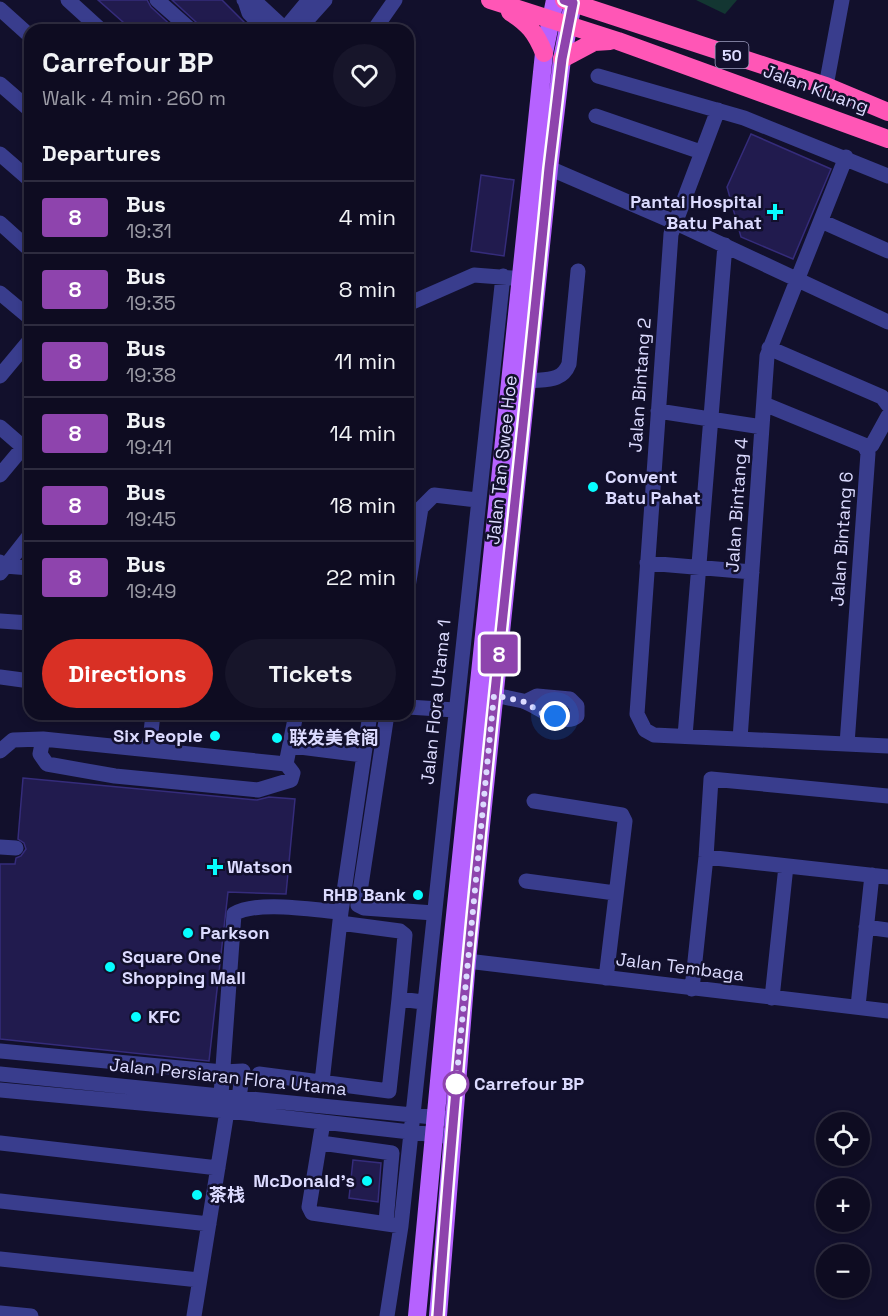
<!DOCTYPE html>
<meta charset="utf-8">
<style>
body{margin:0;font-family:"Space Grotesk","Noto Sans SC",sans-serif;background:#17152a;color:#f1f3f6;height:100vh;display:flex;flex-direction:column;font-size:22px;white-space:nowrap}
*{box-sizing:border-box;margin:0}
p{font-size:20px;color:#9b9ba5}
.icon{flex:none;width:33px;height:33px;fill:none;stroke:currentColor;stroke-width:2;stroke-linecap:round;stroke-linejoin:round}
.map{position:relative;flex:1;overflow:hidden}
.sheet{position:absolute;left:24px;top:24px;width:390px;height:696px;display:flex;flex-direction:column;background:#0e0c21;border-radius:18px;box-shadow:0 3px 9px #0003,0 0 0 2px #2e2c3f}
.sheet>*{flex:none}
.badge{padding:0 12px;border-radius:4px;font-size:21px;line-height:39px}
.controls{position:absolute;left:816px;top:1112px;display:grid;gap:12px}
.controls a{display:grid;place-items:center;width:54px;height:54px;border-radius:50%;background:#0e0c21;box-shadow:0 3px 9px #0003,0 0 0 2px #2e2c3f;font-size:30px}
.you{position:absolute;width:30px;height:30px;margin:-15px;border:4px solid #fff;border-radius:50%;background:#1a73e8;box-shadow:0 0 0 9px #1a73e833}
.map>.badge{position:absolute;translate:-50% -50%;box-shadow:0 0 0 3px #fff}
h2{padding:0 18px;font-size:22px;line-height:54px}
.round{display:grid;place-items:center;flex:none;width:63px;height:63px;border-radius:32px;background:#17152a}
.summary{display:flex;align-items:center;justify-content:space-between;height:102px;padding:0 18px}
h1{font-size:28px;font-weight:700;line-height:45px}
.primary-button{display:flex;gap:12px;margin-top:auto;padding:12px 18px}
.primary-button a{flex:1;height:69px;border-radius:36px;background:#d93025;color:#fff;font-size:24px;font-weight:700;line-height:69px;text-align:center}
.primary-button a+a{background:#17152a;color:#f1f3f6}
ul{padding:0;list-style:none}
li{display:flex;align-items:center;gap:18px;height:72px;padding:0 18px;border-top:2px solid #2e2c3f}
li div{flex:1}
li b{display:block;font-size:22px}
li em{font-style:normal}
li .badge{min-width:66px;font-weight:700;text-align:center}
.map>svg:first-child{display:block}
</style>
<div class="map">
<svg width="888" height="1316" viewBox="0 0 888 1316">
<rect width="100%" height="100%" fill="#12102c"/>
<path fill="#133632" d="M696,0H737L725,14Z"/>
<path fill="#211b4e" stroke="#352c7b" stroke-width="1.5" d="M98,0H147L151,7L176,30H132Z
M172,0H222L252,30H201L197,23Z
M751,134L831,169L793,259L741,237L727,187Z
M481,175L514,180L504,256L471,251Z
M23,778L257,800L269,797L295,799L286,894L228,892L209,1061L0,1039V864H15L16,858L21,856L26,849L24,843L18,839Z
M353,1160L381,1163L378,1202L349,1198Z"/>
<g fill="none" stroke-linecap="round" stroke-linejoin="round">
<path stroke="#393d8d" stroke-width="15" d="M68,0L101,30
M157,0L191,30
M244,0L259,5L286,30
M245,1L249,13L266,30
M0,9L30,36
M284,30L309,0
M298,30L325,0
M374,30L395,0
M598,76L744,118L888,176
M0,84L30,110
M826,86L842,0
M718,110L671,234L637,714L645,730L654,735L888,746
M596,116L701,152
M0,154L30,180
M549,168L674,222L888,322
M821,221L888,251
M0,223L30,250
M0,293L30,318
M408,304L474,275L512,278
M769,348L882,397L888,405
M0,376L30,340
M529,381C546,379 562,382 569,364L578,271
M764,404L864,445L868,453L847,744
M658,411L762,427
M0,427L23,447
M866,449L872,445L888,416
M0,475L30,439
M0,562L5,566L30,568
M647,563L752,572
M0,573L30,535
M408,587L421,508L434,495L477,500
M0,621L30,623
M0,677L30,681
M494,695C504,697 514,699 523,701C536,705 563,728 577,716V706L570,699L537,696L525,702
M408,707L455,710
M387,714L358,905L364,908L434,913
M685,736L725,245
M43,739L40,754L47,764L115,776L258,790L291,780L293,773L286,764
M740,739L767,356L846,157
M292,746L363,755
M149,750L153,714
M0,751L13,740L43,739L286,764L296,714
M534,801L622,815L625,821L606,978
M0,847L16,848
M706,857L888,877
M526,881L615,893
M340,923L400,931L405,935L399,999
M866,927L888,930
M467,961L888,1011
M692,989L706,857L711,779L888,796
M772,998L786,866
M858,1006L872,875
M0,1051L223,1072L243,1071L239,1097L233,1104
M0,1074L453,1119
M259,1074L389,1091L399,999L423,1002
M322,1082L341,912L370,714
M0,1090L227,1111L445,1136
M323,1122L309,1207L312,1213L401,1226
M0,1143L218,1168
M321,1143L392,1153L386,1222
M0,1201L209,1224
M0,1259L199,1280
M0,1313L31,1316
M194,1316L227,1111L221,1095L234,914C257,900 314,910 341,912
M387,1316L401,1226L503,276"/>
<path stroke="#b662ff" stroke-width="18" d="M417,1316L450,964L544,53L555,0
M438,1316L467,961L549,168L562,59L573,3"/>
<path stroke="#ff56b6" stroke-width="18" d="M490,0L618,41L888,139
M564,0L826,86L888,112
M510,12C528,23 536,33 544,53
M562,59L594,42L610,41"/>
</g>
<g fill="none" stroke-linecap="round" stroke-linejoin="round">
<defs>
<path id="line" d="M438,1316C465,932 512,551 549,168L562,59L573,3L564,0"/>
</defs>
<use href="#line" stroke="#fff" stroke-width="14"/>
<use href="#line" stroke="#8e44ad" stroke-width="9"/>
<path stroke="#dcdbff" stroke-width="6" stroke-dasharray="0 10.8" d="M456,1084L494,695L525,702L541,713L555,716"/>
</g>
<g fill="#07fdff" stroke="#12102c" stroke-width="2">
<path d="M772 203h6v6h6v6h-6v6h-6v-6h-6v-6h6z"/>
<circle cx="593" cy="487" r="6"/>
<circle cx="215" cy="736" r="6"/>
<circle cx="277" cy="738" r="6"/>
<path d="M212 858h6v6h6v6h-6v6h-6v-6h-6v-6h6z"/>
<circle cx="418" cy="895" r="6"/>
<circle cx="188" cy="933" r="6"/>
<circle cx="110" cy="967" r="6"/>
<circle cx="136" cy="1017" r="6"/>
<circle cx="367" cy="1181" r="6"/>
<circle cx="197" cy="1195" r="6"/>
</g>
<circle fill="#fff" stroke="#8e44ad" stroke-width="3" cx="456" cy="1084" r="12"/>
<g text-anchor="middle" stroke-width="5" stroke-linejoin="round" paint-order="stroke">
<rect fill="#12102c" stroke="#9f9ec0" stroke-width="1.5" x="715.5" y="42" width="33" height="26" rx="4.5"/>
<g font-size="16" font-weight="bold" fill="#dcdbff">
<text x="732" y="61">50</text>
</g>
<g font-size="18" fill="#dcdbff" stroke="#12102c">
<text transform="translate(816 89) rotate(20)" y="6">Jalan Kluang</text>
<text transform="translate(640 385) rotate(-86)" y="6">Jalan Bintang 2</text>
<text transform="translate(502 460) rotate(-84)" y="6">Jalan Tan Swee Hoe</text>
<text transform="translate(737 505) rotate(-86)" y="6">Jalan Bintang 4</text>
<text transform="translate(842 539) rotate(-86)" y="6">Jalan Bintang 6</text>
<text transform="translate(436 702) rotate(-84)" y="6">Jalan Flora Utama 1</text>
<text transform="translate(680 967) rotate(7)" y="6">Jalan Tembaga</text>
<text transform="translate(228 1077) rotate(6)" y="6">Jalan Persiaran Flora Utama</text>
</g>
<g font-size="18" font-weight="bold" fill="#dcdbff" stroke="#12102c" text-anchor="start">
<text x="762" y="208" text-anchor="end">Pantai Hospital<tspan x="762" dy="21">Batu Pahat</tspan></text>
<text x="605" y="483">Convent<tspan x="605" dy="21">Batu Pahat</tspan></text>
<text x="203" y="742" text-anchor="end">Six People</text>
<text x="289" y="744">联发美食阁</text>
<text x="227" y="873">Watson</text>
<text x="406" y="901" text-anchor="end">RHB Bank</text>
<text x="200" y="939">Parkson</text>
<text x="122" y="963">Square One<tspan x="122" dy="21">Shopping Mall</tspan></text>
<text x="148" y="1023">KFC</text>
<text x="355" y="1187" text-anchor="end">McDonald's</text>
<text x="209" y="1201">茶栈</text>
</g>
<g font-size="18" font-weight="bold" fill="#dcdbff" stroke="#12102c" text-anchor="start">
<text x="474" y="1090">Carrefour BP</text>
</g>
</g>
</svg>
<div class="controls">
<a><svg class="icon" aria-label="locate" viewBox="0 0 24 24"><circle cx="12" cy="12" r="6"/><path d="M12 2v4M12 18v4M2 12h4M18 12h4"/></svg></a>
<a>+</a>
<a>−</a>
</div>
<div class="you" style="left:555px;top:716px"></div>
<b class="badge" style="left:499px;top:654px;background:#8e44ad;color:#fff">8</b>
<section class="sheet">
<div class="summary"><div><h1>Carrefour BP</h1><p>Walk · 4 min · 260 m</p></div><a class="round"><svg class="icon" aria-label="heart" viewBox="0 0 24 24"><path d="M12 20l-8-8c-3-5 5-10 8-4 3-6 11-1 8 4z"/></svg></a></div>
<h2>Departures</h2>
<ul>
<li><span class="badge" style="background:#8e44ad;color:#fff">8</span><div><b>Bus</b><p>19:31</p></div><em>4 min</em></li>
<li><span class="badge" style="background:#8e44ad;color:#fff">8</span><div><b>Bus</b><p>19:35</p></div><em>8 min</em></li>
<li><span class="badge" style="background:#8e44ad;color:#fff">8</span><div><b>Bus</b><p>19:38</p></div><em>11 min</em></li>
<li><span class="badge" style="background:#8e44ad;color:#fff">8</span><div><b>Bus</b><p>19:41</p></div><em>14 min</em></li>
<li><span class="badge" style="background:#8e44ad;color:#fff">8</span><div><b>Bus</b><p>19:45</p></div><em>18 min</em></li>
<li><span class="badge" style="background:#8e44ad;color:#fff">8</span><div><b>Bus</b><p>19:49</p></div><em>22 min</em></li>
</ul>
<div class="primary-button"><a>Directions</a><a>Tickets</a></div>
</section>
</div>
